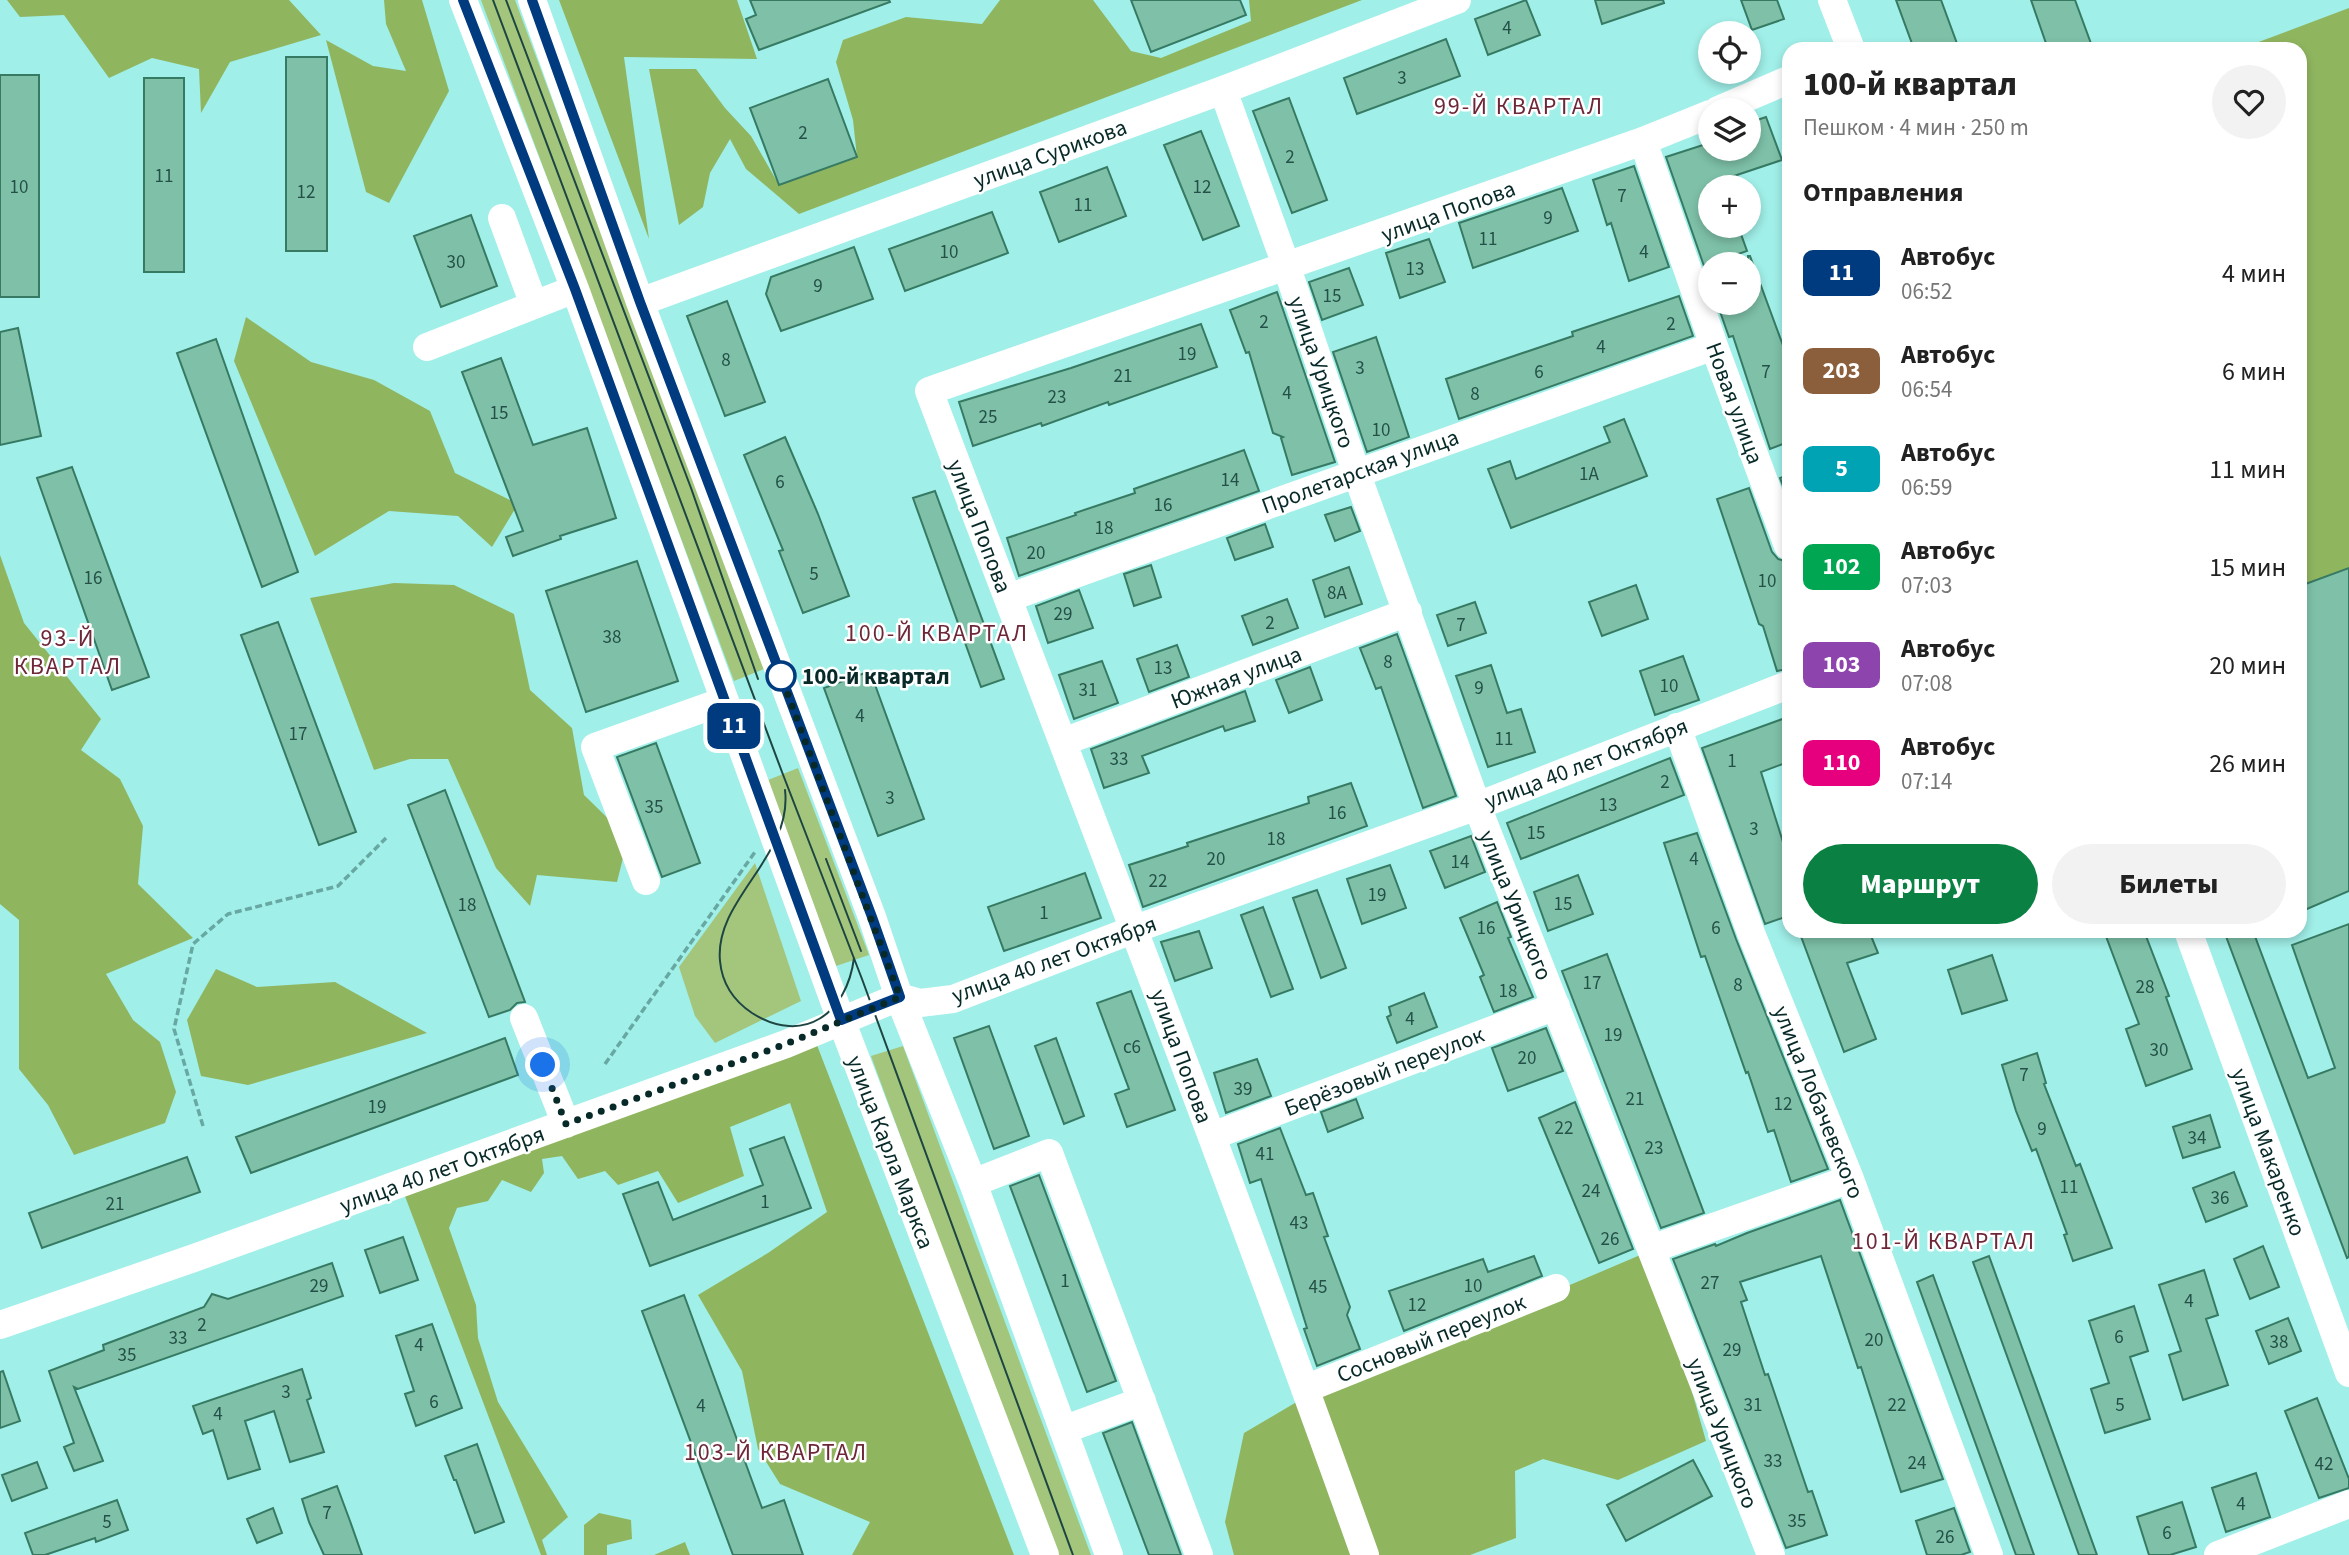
<!DOCTYPE html>
<html lang="ru">
<meta charset="utf-8">
<style>
body{margin:0;font-family:"Source Sans 3",sans-serif;background:#f2f2f2;color:#222;height:100vh;display:flex;flex-direction:column;font-size:26px;white-space:nowrap}
*{box-sizing:border-box;margin:0}
p{font-size:23px;color:#767676}
.icon{flex:none;width:38px;height:38px;fill:none;stroke:currentColor;stroke-width:2;stroke-linecap:round;stroke-linejoin:round}
.map{position:relative;flex:1;overflow:hidden}
.drawer{position:absolute;left:1782px;top:42px;width:525px;height:896px;display:flex;flex-direction:column;background:#fff;border-radius:21px;box-shadow:0 4px 10px #0003}
.drawer>*{flex:none}
.badge{padding:0 14px;border-radius:10px;font-size:24px;line-height:46px}
.fabs{position:absolute;left:1698px;top:21px;display:grid;gap:14px}
.fabs a{display:grid;place-items:center;width:63px;height:63px;border-radius:50%;background:#fff;box-shadow:0 4px 10px #0003;font-size:35px}
.you{position:absolute;width:35px;height:35px;margin:-18px;border:5px solid #fff;border-radius:50%;background:#1a73e8;box-shadow:0 0 0 10px #1a73e833}
.map>.badge{position:absolute;translate:-50% -50%;box-shadow:0 0 0 4px #fff}
h2{padding:0 21px;font-size:26px;line-height:63px}
.round{display:grid;place-items:center;flex:none;width:74px;height:74px;border-radius:37px;background:#f2f2f2}
.summary{display:flex;align-items:center;justify-content:space-between;height:119px;padding:0 21px}
h1{font-size:33px;font-weight:800;line-height:52px}
.action{display:flex;gap:14px;margin-top:auto;padding:14px 21px}
.action a{flex:1;height:80px;border-radius:42px;background:#0b8043;color:#fff;font-size:28px;font-weight:800;line-height:80px;text-align:center}
.action a+a{background:#f2f2f2;color:#222}
ul{padding:0;list-style:none}
li{display:flex;align-items:center;gap:21px;height:98px;padding:0 21px}
li div{flex:1}
li b{display:block;font-size:26px}
li em{font-style:normal}
li .badge{min-width:77px;font-weight:700;text-align:center}
.map>svg:first-child{display:block}
</style>
<div class="map">
<svg width="2349" height="1555" viewBox="0 0 2349 1555">
<rect width="100%" height="100%" fill="#a0efe8"/>
<path fill="#a4c67c" d="M481,0H515L764,669L734,681Z
M798,768L869,955L836,966L768,780Z
M755,863L801,1001L715,1043L695,1016L679,967Z
M903,1046L1091,1555H1054L871,1056Z"/>
<path fill="#90b55f" d="M7,0H289L321,35L230,62L201,113L199,69L152,58L109,78L64,15L20,17Z
M384,0H422L449,91L389,203L366,192L326,40L373,66L406,71L386,24Z
M559,0H737L757,59L624,57L649,239Z
M1000,0H1093L1131,51L1161,58L1251,21L1249,0H1362L799,214L746,169L730,139L710,173L703,207L679,225L649,69H696L725,108L751,136L779,185L857,157L853,120L836,62L843,40L906,17L982,24Z
M2349,8V571L2300,590V49H2240Z
M246,317L311,362L374,380L430,411L455,473L518,504L492,547L458,516L389,511L315,556L234,361Z
M0,555L24,623L101,719L81,750L120,779L143,826L138,884L193,938L106,974L133,1020L160,1042L176,1092L165,1123L74,1155L48,1105L19,1069V920L0,904Z
M394,583L454,585L514,614L530,690L572,728L584,795L628,838L617,882L537,875L530,906L496,868L448,759H410L374,770L310,598Z
M216,969L257,987L335,982L427,1033L248,1085L201,1076L187,1020Z
M815,1040L1014,1555H852L870,1522L780,1484L758,1449L742,1371L698,1295L768,1253L827,1212L790,1103L730,1127L744,1176L678,1203L658,1171L618,1185L605,1171L578,1179L562,1156L542,1159L544,1173L531,1192L502,1180L488,1201L457,1208L449,1228L476,1305L478,1338L498,1402L568,1517L542,1540L547,1555H541L403,1191Z
M1652,1250L1706,1441L1618,1480L1543,1459L1515,1471L1516,1538L1470,1555H1234L1225,1522L1244,1433L1300,1400Z
M599,1513L631,1520L632,1539L607,1545V1555H584V1525Z
M685,1542L690,1555H654Z"/>
<path fill="#7ec1a8" stroke="#377a63" stroke-width="2" d="M750,0H889L890,2L759,50L746,19L756,15Z
M1131,0H1240L1246,15L1151,52Z
M1526,0L1540,35L1488,55L1475,19Z
M1595,0H1663L1664,3L1602,24Z
M1741,0H1777L1784,19L1752,30Z
M1896,0H1941L1959,49H1914Z
M2031,0H2075L2093,49H2048Z
M1446,39L1460,76L1357,114L1344,78Z
M286,57H327V251H286Z
M0,75H39V297H0Z
M144,78H184V272H144Z
M828,79L857,157L779,185L750,108Z
M1289,98L1327,200L1292,213L1253,111Z
M1766,117L1782,160L1719,181L1721,187H1710V226H1738L1747,251L1704,266L1666,157L1706,144L1707,149H1748V123Z
M1201,131L1239,226L1203,240L1164,145Z
M1634,166L1669,267L1629,281L1611,223L1607,225L1593,180Z
M1107,167L1126,216L1059,242L1040,192Z
M1562,188L1578,231L1473,268L1459,223Z
M992,212L1008,253L905,291L889,249Z
M471,215L497,286L441,307L414,236Z
M1429,239L1445,282L1400,298L1386,253Z
M854,247L873,299L781,331L766,294L771,277Z
M1748,256H1750L1788,359V442L1770,449L1733,336L1729,337L1717,303H1748Z
M1349,268L1363,305L1322,320L1309,282Z
M1277,292L1335,462L1292,475L1281,438L1283,437L1273,433L1249,352L1246,353L1230,310Z
M1679,296L1693,336L1459,419L1446,379L1573,336L1572,332Z
M727,301L765,402L725,416L687,316Z
M1201,324L1217,367L1109,405L1108,402L1042,426L1041,423L973,446L959,402L1071,368Z
M18,328L41,436L0,445V332Z
M1376,337L1409,437L1367,452L1333,352Z
M216,339L298,572L262,587L177,353Z
M501,358L533,445L587,428L616,518L560,536L561,539L513,556L506,537L523,531L462,372Z
M1624,419L1647,476L1511,528L1488,469L1510,461L1516,479L1610,442L1604,427Z
M785,437L818,514L849,596L803,613L779,551L783,550L744,455Z
M1244,450L1259,491L1019,576L1007,538L1076,515L1075,513L1135,493L1134,489Z
M72,467L149,677L112,690L37,478Z
M1788,475V499L1780,478Z
M1749,488L1772,552L1778,559L1788,562V669L1777,671L1763,626L1759,624L1717,499Z
M935,491L1004,679L981,687L913,498Z
M1351,507L1360,531L1335,541L1325,515Z
M1265,524L1273,547L1235,560L1227,538Z
M637,561L678,681L586,712L546,591Z
M1151,565L1161,597L1134,606L1124,574Z
M1349,567L1362,604L1325,617L1313,580Z
M2349,568V891L2300,912V586Z
M1636,585L1648,619L1602,636L1589,602Z
M1079,590L1093,628L1048,643L1036,606Z
M1287,599L1298,628L1253,645L1242,616Z
M1475,602L1486,633L1448,646L1437,615Z
M278,622L356,832L319,845L241,635Z
M1397,634L1456,796L1423,808L1381,687L1376,689L1360,648Z
M1177,645L1189,677L1149,692L1137,659Z
M1683,656L1699,700L1655,715L1640,671Z
M1102,661L1118,703L1074,719L1059,675Z
M1491,665L1507,713L1521,709L1535,752L1488,767L1456,676Z
M1310,667L1322,700L1289,713L1276,680Z
M870,671L924,819L878,836L824,688Z
M1245,691L1255,721L1225,731L1223,726L1142,756L1149,773L1104,788L1091,749Z
M1788,717V762L1761,772L1788,858V916L1765,924L1702,748Z
M656,743L700,863L662,877L617,757Z
M1670,758L1684,795L1521,859L1507,823Z
M1351,783L1367,826L1143,907L1129,865L1188,846L1187,843L1309,803L1308,797Z
M445,790L525,1002L517,1003L510,1010L489,1017L408,805Z
M1697,833L1736,939L1828,1169L1791,1182L1774,1130L1768,1132L1748,1072L1746,1073L1705,956L1701,957L1664,843Z
M1471,836L1485,872L1445,888L1430,851Z
M1390,865L1406,908L1362,924L1347,879Z
M1085,873L1101,918L1004,951L988,907Z
M1578,875L1593,914L1548,931L1534,892Z
M1317,890L1346,968L1321,978L1293,898Z
M1497,902L1511,937L1508,938L1533,997L1494,1012L1480,977L1484,975L1460,918Z
M1263,907L1293,989L1271,997L1241,915Z
M2349,924V1257L2347,1258L2224,931H2253L2308,1078L2335,1068L2292,945Z
M1199,931L1212,968L1175,981L1161,942Z
M1799,931H1869L1878,953L1847,963L1876,1039L1844,1052Z
M2104,931H2144L2169,996L2166,997L2192,1069L2146,1086L2126,1029L2139,1024Z
M1607,954L1704,1213L1661,1228L1562,971Z
M1992,955L2007,1000L1962,1014L1948,970Z
M1131,991L1175,1110L1127,1127L1115,1094L1129,1089L1097,1003Z
M1424,993L1437,1027L1397,1043L1387,1017L1391,1015L1389,1007Z
M989,1026L1029,1136L994,1149L954,1038Z
M1546,1028L1563,1071L1508,1091L1492,1048Z
M505,1038L518,1075L251,1173L236,1137Z
M1056,1038L1084,1116L1064,1124L1035,1046Z
M2037,1053L2046,1083L2044,1084L2076,1166L2080,1164L2112,1248L2073,1261L2064,1235L2067,1234L2036,1149L2032,1151L2016,1111L2002,1065Z
M1257,1059L1271,1096L1226,1113L1214,1073Z
M1356,1099L1363,1118L1328,1132L1321,1112Z
M1575,1102L1633,1249L1599,1263L1539,1118Z
M2210,1115L2220,1147L2183,1158L2173,1127Z
M1280,1128L1306,1195L1313,1193L1328,1236L1324,1237L1350,1307L1347,1315L1360,1349L1317,1366L1304,1329L1307,1328L1261,1179L1250,1183L1238,1144Z
M784,1137L811,1208L650,1266L623,1194L658,1182L673,1220L763,1185L750,1149Z
M187,1157L200,1192L42,1248L29,1213Z
M2234,1172L2247,1206L2206,1222L2193,1188Z
M1039,1175L1116,1381L1087,1392L1010,1186Z
M1840,1200L1943,1479L1901,1492L1861,1367L1858,1368L1821,1256L1740,1282L1747,1300L1741,1302L1765,1375L1768,1374L1808,1492L1812,1491L1827,1535L1786,1548L1673,1259L1715,1244L1716,1246L1747,1233Z
M403,1237L418,1280L380,1293L365,1250Z
M2263,1246L2279,1287L2250,1299L2234,1259Z
M1534,1256L1542,1276L1404,1331L1389,1291L1483,1259L1488,1272Z
M1989,1256L2097,1555H2079L1973,1262Z
M332,1263L343,1296L78,1389L74,1387L103,1461L74,1471L64,1447L74,1443L49,1371L104,1350L103,1345L204,1307L212,1294L228,1299Z
M2204,1270L2218,1315L2206,1319L2228,1385L2183,1400L2169,1355L2181,1351L2159,1285Z
M1933,1275L2034,1555H2016L1917,1282Z
M684,1295L762,1508L784,1500L803,1555H733L642,1311Z
M2134,1306L2148,1351L2130,1357L2150,1419L2105,1433L2091,1389L2109,1383L2089,1321Z
M2288,1318L2301,1351L2269,1364L2256,1331Z
M432,1324L462,1408L416,1426L405,1394L414,1391L396,1336Z
M302,1369L311,1398L307,1400L324,1452L290,1462L274,1411L245,1421L260,1469L228,1479L213,1430L203,1434L193,1406Z
M3,1371L20,1421L0,1428V1372Z
M2317,1398L2349,1479V1488L2319,1498L2285,1411Z
M1132,1422L1181,1555H1149L1103,1433Z
M477,1444L504,1522L475,1533L456,1480H454L445,1456Z
M1693,1460L1712,1496L1626,1541L1607,1505Z
M37,1462L47,1488L12,1501L2,1475Z
M2256,1473L2270,1517L2226,1532L2212,1488Z
M337,1486L350,1521L362,1555H324L309,1522L302,1499Z
M117,1500L128,1530L96,1542L95,1538L45,1555H33L25,1533Z
M2182,1502L2196,1547L2170,1555H2149L2137,1517Z
M273,1508L282,1533L257,1543L247,1519Z
M1954,1508L1970,1552L1961,1555H1927L1916,1521Z"/>
<g fill="none" stroke-linecap="round" stroke-linejoin="round">
<path stroke="#68a8a2" stroke-width="3.5" stroke-dasharray="7 3.5" stroke-linecap="butt" d="M605,1064L755,852
M203,1126L174,1029L193,944L228,914L338,886L386,838"/>
<path stroke="#fff" stroke-width="28" d="M463,0L575,289L841,1020L1045,1555
M532,0L640,302L872,917L899,997L973,1183L1109,1555
M1832,0L1851,49
M1223,90L1287,268L1356,472L1477,806L1771,1555
M1718,110L1788,80
M1643,141L1714,346L1788,546
M502,218L534,305
M640,302L1223,90L1457,0
M427,347L575,289
M1008,598L1714,346
M1677,727L1751,933L1850,1179L1989,1555
M1063,742L1408,612
M646,881L595,747L724,701
M2188,931L2349,1373
M524,1018L566,1124
M1212,1136L1556,1006
M973,1183L1049,1153L1199,1555
M1651,1249L1850,1179
M0,1325L194,1258L786,1044L899,997L920,1003L953,999L1135,929L1477,806L1788,685
M1305,1389L1556,1288
M1063,1430L1142,1401
M1365,1555C1226,1165 1076,779 929,391L1643,141L1710,114
M2218,1555L2349,1504"/>
<path stroke="#1d4643" stroke-width="2" d="M493,0L782,772L862,979L1073,1555
M506,0L691,488L758,679
M785,790C793,857 714,899 720,961C722,983 734,1001 752,1013C804,1046 847,1013 854,958
M826,859L861,951"/>
</g>
<g fill="none" stroke-linecap="round" stroke-linejoin="round">
<defs>
<path id="line" d="M463,0L575,289L841,1020L900,997L872,917L640,302L532,0"/>
</defs>
<use href="#line" stroke="#fff" stroke-width="16"/>
<use href="#line" stroke="#003b80" stroke-width="10"/>
<path stroke="#072a28" stroke-width="7" stroke-dasharray="0 12.6" d="M543,1065L566,1124L786,1044L900,997L781,676"/>
</g>
<circle fill="#fff" stroke="#003b80" stroke-width="3.5" cx="781" cy="676" r="14"/>
<g text-anchor="middle" stroke-width="5" stroke-linejoin="round" paint-order="stroke">
<g font-size="19" fill="#255048">
<text x="1507" y="34">4</text>
<text x="1402" y="84">3</text>
<text x="803" y="139">2</text>
<text x="1290" y="163">2</text>
<text x="164" y="182">11</text>
<text x="19" y="193">10</text>
<text x="1202" y="193">12</text>
<text x="306" y="198">12</text>
<text x="1622" y="202">7</text>
<text x="1083" y="211">11</text>
<text x="1548" y="224">9</text>
<text x="1488" y="245">11</text>
<text x="949" y="258">10</text>
<text x="1644" y="258">4</text>
<text x="456" y="268">30</text>
<text x="1415" y="275">13</text>
<text x="818" y="292">9</text>
<text x="1332" y="302">15</text>
<text x="1264" y="328">2</text>
<text x="1671" y="330">2</text>
<text x="1601" y="353">4</text>
<text x="1187" y="360">19</text>
<text x="726" y="366">8</text>
<text x="1360" y="374">3</text>
<text x="1539" y="378">6</text>
<text x="1766" y="378">7</text>
<text x="1123" y="382">21</text>
<text x="1287" y="399">4</text>
<text x="1475" y="400">8</text>
<text x="1057" y="403">23</text>
<text x="499" y="419">15</text>
<text x="988" y="423">25</text>
<text x="1381" y="436">10</text>
<text x="1589" y="480">1А</text>
<text x="1230" y="486">14</text>
<text x="780" y="488">6</text>
<text x="1163" y="511">16</text>
<text x="1104" y="534">18</text>
<text x="1036" y="559">20</text>
<text x="814" y="580">5</text>
<text x="93" y="584">16</text>
<text x="1767" y="587">10</text>
<text x="1337" y="599">8А</text>
<text x="1063" y="620">29</text>
<text x="1270" y="629">2</text>
<text x="1461" y="631">7</text>
<text x="612" y="643">38</text>
<text x="1388" y="668">8</text>
<text x="1163" y="674">13</text>
<text x="1669" y="692">10</text>
<text x="1479" y="694">9</text>
<text x="1088" y="696">31</text>
<text x="860" y="722">4</text>
<text x="298" y="740">17</text>
<text x="1504" y="745">11</text>
<text x="1119" y="765">33</text>
<text x="1732" y="767">1</text>
<text x="1665" y="788">2</text>
<text x="890" y="804">3</text>
<text x="1608" y="811">13</text>
<text x="654" y="813">35</text>
<text x="1337" y="819">16</text>
<text x="1754" y="835">3</text>
<text x="1536" y="839">15</text>
<text x="1276" y="845">18</text>
<text x="1216" y="865">20</text>
<text x="1694" y="865">4</text>
<text x="1460" y="868">14</text>
<text x="1158" y="887">22</text>
<text x="1377" y="901">19</text>
<text x="1563" y="910">15</text>
<text x="467" y="911">18</text>
<text x="1044" y="919">1</text>
<text x="1486" y="934">16</text>
<text x="1716" y="934">6</text>
<text x="1592" y="989">17</text>
<text x="1738" y="991">8</text>
<text x="2145" y="993">28</text>
<text x="1508" y="997">18</text>
<text x="1410" y="1025">4</text>
<text x="1613" y="1041">19</text>
<text x="1132" y="1053">с6</text>
<text x="2159" y="1056">30</text>
<text x="1527" y="1064">20</text>
<text x="2024" y="1081">7</text>
<text x="1243" y="1095">39</text>
<text x="1635" y="1105">21</text>
<text x="1783" y="1110">12</text>
<text x="377" y="1113">19</text>
<text x="1564" y="1134">22</text>
<text x="2042" y="1135">9</text>
<text x="2197" y="1144">34</text>
<text x="1654" y="1154">23</text>
<text x="1265" y="1160">41</text>
<text x="2069" y="1193">11</text>
<text x="1591" y="1197">24</text>
<text x="2220" y="1204">36</text>
<text x="765" y="1208">1</text>
<text x="115" y="1210">21</text>
<text x="1299" y="1229">43</text>
<text x="1610" y="1245">26</text>
<text x="1065" y="1287">1</text>
<text x="1710" y="1289">27</text>
<text x="319" y="1292">29</text>
<text x="1473" y="1292">10</text>
<text x="1318" y="1293">45</text>
<text x="2189" y="1307">4</text>
<text x="1417" y="1311">12</text>
<text x="202" y="1331">2</text>
<text x="2119" y="1343">6</text>
<text x="178" y="1344">33</text>
<text x="1874" y="1346">20</text>
<text x="2279" y="1348">38</text>
<text x="419" y="1351">4</text>
<text x="1732" y="1356">29</text>
<text x="127" y="1361">35</text>
<text x="286" y="1398">3</text>
<text x="434" y="1408">6</text>
<text x="1753" y="1411">31</text>
<text x="1897" y="1411">22</text>
<text x="2120" y="1411">5</text>
<text x="701" y="1412">4</text>
<text x="218" y="1420">4</text>
<text x="1773" y="1467">33</text>
<text x="1917" y="1469">24</text>
<text x="2324" y="1470">42</text>
<text x="2241" y="1510">4</text>
<text x="327" y="1519">7</text>
<text x="1797" y="1527">35</text>
<text x="107" y="1528">5</text>
<text x="2167" y="1539">6</text>
<text x="1945" y="1543">26</text>
</g>
<g font-size="23" fill="#072a28" stroke="#fff">
<text transform="translate(1050 153) rotate(-20)" y="8">улица Сурикова</text>
<text transform="translate(1448 211) rotate(-20)" y="8">улица Попова</text>
<text transform="translate(1322 372) rotate(71)" y="8">улица Урицкого</text>
<text transform="translate(1735 403) rotate(70)" y="8">Новая улица</text>
<text transform="translate(1360 471) rotate(-20)" y="8">Пролетарская улица</text>
<text transform="translate(980 526) rotate(69)" y="8">улица Попова</text>
<text transform="translate(1236 677) rotate(-21)" y="8">Южная улица</text>
<text transform="translate(1586 763) rotate(-21)" y="8">улица 40 лет Октября</text>
<text transform="translate(1516 905) rotate(68)" y="8">улица Урицкого</text>
<text transform="translate(1054 959) rotate(-20)" y="8">улица 40 лет Октября</text>
<text transform="translate(1182 1056) rotate(70)" y="8">улица Попова</text>
<text transform="translate(1384 1071) rotate(-21)" y="8">Берёзовый переулок</text>
<text transform="translate(1819 1102) rotate(68)" y="8">улица Лобачевского</text>
<text transform="translate(891 1152) rotate(69)" y="8">улица Карла Маркса</text>
<text transform="translate(2269 1152) rotate(70)" y="8">улица Макаренко</text>
<text transform="translate(442 1169) rotate(-20)" y="8">улица 40 лет Октября</text>
<text transform="translate(1431 1338) rotate(-22)" y="8">Сосновый переулок</text>
<text transform="translate(1723 1433) rotate(69)" y="8">улица Урицкого</text>
</g>
<g font-size="23" font-weight="bold" fill="#072a28" stroke="#fff" text-anchor="start">
<text x="802" y="684">100-й квартал</text>
</g>
<g font-size="24" letter-spacing="2" fill="#6d2738" stroke="#fff">
<text x="1519" y="114">99-Й КВАРТАЛ</text>
<text x="937" y="641">100-Й КВАРТАЛ</text>
<text x="68" y="646">93-Й<tspan x="68" dy="28">КВАРТАЛ</tspan></text>
<text x="1944" y="1249">101-Й КВАРТАЛ</text>
<text x="776" y="1460">103-Й КВАРТАЛ</text>
</g>
</g>
</svg>
<div class="fabs">
<a><svg class="icon" aria-label="locate" viewBox="0 0 24 24"><circle cx="12" cy="12" r="6"/><path d="M12 2v4M12 18v4M2 12h4M18 12h4"/></svg></a>
<a><svg class="icon" aria-label="layers" viewBox="0 0 24 24"><path d="M12 4l9 5-9 5-9-5zM3 14l9 5 9-5"/></svg></a>
<a>+</a>
<a>−</a>
</div>
<div class="you" style="left:543px;top:1065px"></div>
<b class="badge" style="left:734px;top:726px;background:#003b80;color:#fff">11</b>
<section class="drawer">
<div class="summary"><div><h1>100-й квартал</h1><p>Пешком · 4 мин · 250 m</p></div><a class="round"><svg class="icon" aria-label="heart" viewBox="0 0 24 24"><path d="M12 20l-8-8c-3-5 5-10 8-4 3-6 11-1 8 4z"/></svg></a></div>
<h2>Отправления</h2>
<ul>
<li><span class="badge" style="background:#003b80;color:#fff">11</span><div><b>Автобус</b><p>06:52</p></div><em>4 мин</em></li>
<li><span class="badge" style="background:#8b5e3c;color:#fff">203</span><div><b>Автобус</b><p>06:54</p></div><em>6 мин</em></li>
<li><span class="badge" style="background:#00a3b4;color:#fff">5</span><div><b>Автобус</b><p>06:59</p></div><em>11 мин</em></li>
<li><span class="badge" style="background:#00a651;color:#fff">102</span><div><b>Автобус</b><p>07:03</p></div><em>15 мин</em></li>
<li><span class="badge" style="background:#8e44ad;color:#fff">103</span><div><b>Автобус</b><p>07:08</p></div><em>20 мин</em></li>
<li><span class="badge" style="background:#e6007e;color:#fff">110</span><div><b>Автобус</b><p>07:14</p></div><em>26 мин</em></li>
</ul>
<div class="action"><a>Маршрут</a><a>Билеты</a></div>
</section>
</div>
